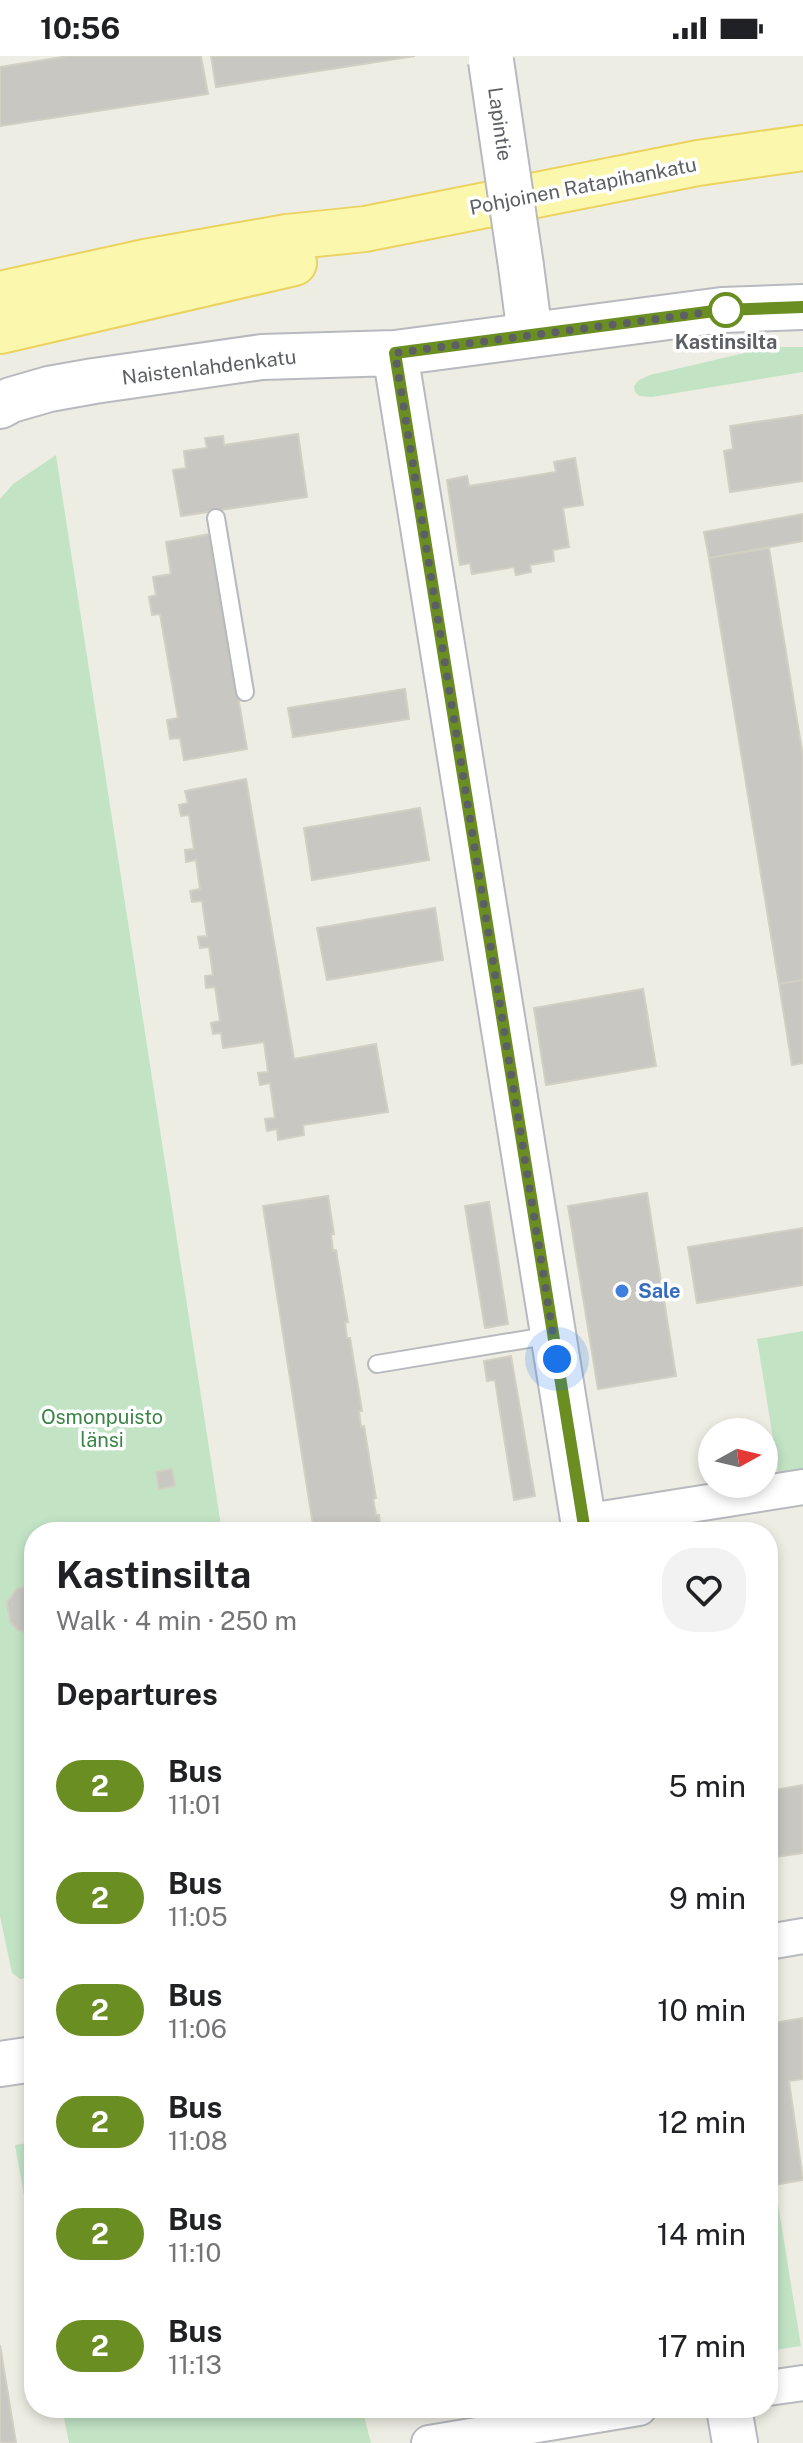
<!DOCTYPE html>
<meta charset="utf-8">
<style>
body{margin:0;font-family:"Public Sans",sans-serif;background:#f2f2f2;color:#202124;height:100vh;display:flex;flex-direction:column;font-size:30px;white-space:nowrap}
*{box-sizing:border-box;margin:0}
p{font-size:26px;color:#757577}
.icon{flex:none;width:44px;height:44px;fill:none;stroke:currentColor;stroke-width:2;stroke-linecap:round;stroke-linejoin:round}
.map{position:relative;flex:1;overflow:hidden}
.side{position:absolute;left:24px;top:1466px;width:754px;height:896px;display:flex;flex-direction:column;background:#fff;border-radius:32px;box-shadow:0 4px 12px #0003}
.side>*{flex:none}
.badge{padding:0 16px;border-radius:26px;font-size:28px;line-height:52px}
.needle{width:52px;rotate:82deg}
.controls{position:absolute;left:698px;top:1362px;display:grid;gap:16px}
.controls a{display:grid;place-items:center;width:80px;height:80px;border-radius:50%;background:#fff;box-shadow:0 4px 12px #0003;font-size:40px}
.you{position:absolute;width:40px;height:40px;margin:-20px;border:6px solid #fff;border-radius:50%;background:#1a73e8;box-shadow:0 0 0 12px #1a73e833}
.map>.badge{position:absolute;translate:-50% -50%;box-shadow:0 0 0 4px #fff}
h2{padding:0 32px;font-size:30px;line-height:72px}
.round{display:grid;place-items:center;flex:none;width:84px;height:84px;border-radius:32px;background:#f2f2f2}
.headline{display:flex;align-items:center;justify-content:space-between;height:136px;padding:0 32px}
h1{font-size:38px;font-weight:700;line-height:60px}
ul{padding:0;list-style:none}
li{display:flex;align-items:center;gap:24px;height:112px;padding:0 32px}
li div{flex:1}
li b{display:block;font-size:30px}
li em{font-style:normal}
li .badge{min-width:88px;font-weight:700;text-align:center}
.status{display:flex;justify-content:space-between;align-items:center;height:56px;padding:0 40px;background:#fff;direction:ltr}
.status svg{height:22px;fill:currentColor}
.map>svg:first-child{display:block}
</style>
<div class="status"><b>10:56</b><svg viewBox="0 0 49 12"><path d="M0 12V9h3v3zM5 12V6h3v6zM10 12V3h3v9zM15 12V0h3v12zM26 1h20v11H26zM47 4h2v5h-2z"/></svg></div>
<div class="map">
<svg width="803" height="2387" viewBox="0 0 803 2387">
<rect width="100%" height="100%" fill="#eeede4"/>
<path fill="#c2e4c5" d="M771,291H803V316L652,341L639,340L635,336L634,330L639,324L650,319Z
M56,399L222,1476H34V1921L20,1923L12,1917L0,1860V443L13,428Z
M803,1275V1416L779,1420L757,1283Z
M34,2086V2196L15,2089Z
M778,2148L801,2290L768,2295V2149Z
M62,2352H362L371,2387H69Z"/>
<path fill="#c9c7c1" stroke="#d2cfc3" stroke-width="2" d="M69,0H201L208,38L0,70V11Z
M211,0H415L216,31Z
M803,359V425L730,436L724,395L733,393L730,370Z
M298,378L307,441L181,460L173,414L186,412L184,395L207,392L205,382L223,380L224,389Z
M575,402L583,449L563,452L569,491L553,494L554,505L530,509L531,516L516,519L514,511L472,518L470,507L460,509L447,424L467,420L469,430L556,416L554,406Z
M803,458V485L709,502L704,476Z
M210,478L247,693L184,704L180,682L170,683L167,664L178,662L160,558L152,559L149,541L156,539L153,521L171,518L166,486Z
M769,492L803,701V924L779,928L709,502Z
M405,633L409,663L293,681L288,652Z
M246,723L294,1003L376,988L388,1056L303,1069L304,1079L278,1084L277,1073L267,1075L265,1063L275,1062L270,1027L260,1029L258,1017L268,1016L264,986L223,992L221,977L213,978L211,967L220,965L215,931L206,932L205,920L213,919L209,891L200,892L198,881L207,880L202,845L192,846L190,835L200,833L196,804L186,806L185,794L194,793L189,759L181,760L179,749L188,747L185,735Z
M420,752L429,804L312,824L304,772Z
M435,852L443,904L327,924L317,872Z
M803,924V1007L792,1009L779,928Z
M643,933L656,1010L546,1029L534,952Z
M647,1137L676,1320L598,1333L568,1150Z
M328,1140L334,1178H331L333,1195L336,1194L348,1266H345L347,1282H350L362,1355H359L361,1371L364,1370L376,1442L373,1443L376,1459H379L381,1476H314L263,1150Z
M489,1146L508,1268L485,1272L465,1150Z
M803,1172V1229L697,1247L688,1191Z
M511,1300L535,1440L514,1444L495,1324L487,1325L484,1305Z
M172,1413L175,1430L159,1433L156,1416Z
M33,1528L34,1576L28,1577L18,1574L10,1566L7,1546L17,1533Z
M803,1729V1797L768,1802V1735Z
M803,1962V2023L789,2025L803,2124L768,2130V2026L776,2025L768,1968Z
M0,2289L16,2387H0Z"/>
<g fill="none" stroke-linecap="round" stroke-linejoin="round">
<defs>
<path id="lane" d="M216,462L245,636
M377,1308L552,1279"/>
<path id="street" d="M583,1466L803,1431
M768,1886L803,1880
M768,2332L803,2327
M429,2387L639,2352"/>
<path id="secondary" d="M521,210L530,279
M395,297L585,1476
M0,350L11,344L49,333L94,325L262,301L395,297L722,254L803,251
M0,2008L34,2003
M729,2352L735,2387"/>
<path id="primary" d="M0,238L145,206L287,181L365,173L698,107L803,92
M0,275L294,207"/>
</defs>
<use href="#lane" stroke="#b6b9bd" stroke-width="20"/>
<use href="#street" stroke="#b6b9bd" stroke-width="38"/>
<use href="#secondary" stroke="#b7b9bf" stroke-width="48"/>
<use href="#primary" stroke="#ead361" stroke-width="48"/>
<use href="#lane" stroke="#fff" stroke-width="16"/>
<use href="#street" stroke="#fff" stroke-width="34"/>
<use href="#secondary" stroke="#fff" stroke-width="44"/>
<use href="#primary" stroke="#fbf7ac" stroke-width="44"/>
<defs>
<path id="secondary-bridge" d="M491,5L521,210"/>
</defs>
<use href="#secondary-bridge" stroke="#b7b9bf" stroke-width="48" stroke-linecap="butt"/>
<use href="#secondary-bridge" stroke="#fff" stroke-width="44"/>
</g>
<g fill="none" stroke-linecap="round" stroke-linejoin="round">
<defs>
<path id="line" d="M585,1476L395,297L722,254L803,251"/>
</defs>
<use href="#line" stroke="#fff" stroke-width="18"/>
<use href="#line" stroke="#6b8e23" stroke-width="12"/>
<path stroke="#5c5f64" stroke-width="8" stroke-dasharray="0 14.4" d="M557,1303L395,297L726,254"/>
</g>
<circle fill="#fff" stroke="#6b8e23" stroke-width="4" cx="726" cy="254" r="16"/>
<circle fill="#3f7fe0" stroke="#fff" stroke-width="3" cx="622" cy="1235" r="8"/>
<g text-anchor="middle" stroke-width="7" stroke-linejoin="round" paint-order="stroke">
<g font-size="20" fill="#5c5f64" stroke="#fff">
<text transform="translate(500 68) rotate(82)" y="7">Lapintie</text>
<text transform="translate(583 130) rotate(-11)" y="7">Pohjoinen Ratapihankatu</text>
<text transform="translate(209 311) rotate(-7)" y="7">Naistenlahdenkatu</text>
</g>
<g font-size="20" font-weight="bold" fill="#5c5f64" stroke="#fff">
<text x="726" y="293">Kastinsilta</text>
</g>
<g font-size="20" font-weight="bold" fill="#366cbe" stroke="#fff" text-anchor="start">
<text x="638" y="1242">Sale</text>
</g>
<g font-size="20" fill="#3a8546" stroke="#fff">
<text x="102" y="1368">Osmonpuisto<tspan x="102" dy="23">länsi</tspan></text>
</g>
</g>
</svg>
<div class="controls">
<a><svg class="needle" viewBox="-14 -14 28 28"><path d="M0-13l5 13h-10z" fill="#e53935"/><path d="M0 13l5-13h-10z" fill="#757577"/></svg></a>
</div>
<div class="you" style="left:557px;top:1303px"></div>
<section class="side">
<div class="headline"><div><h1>Kastinsilta</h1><p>Walk · 4 min · 250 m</p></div><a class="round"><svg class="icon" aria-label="heart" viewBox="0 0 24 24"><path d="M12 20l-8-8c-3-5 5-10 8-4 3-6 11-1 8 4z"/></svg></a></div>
<h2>Departures</h2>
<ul>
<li><span class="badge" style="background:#6b8e23;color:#fff">2</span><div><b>Bus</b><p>11:01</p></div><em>5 min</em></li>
<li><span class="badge" style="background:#6b8e23;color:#fff">2</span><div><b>Bus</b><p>11:05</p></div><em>9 min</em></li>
<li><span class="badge" style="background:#6b8e23;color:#fff">2</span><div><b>Bus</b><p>11:06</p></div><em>10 min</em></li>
<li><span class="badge" style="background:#6b8e23;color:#fff">2</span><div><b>Bus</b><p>11:08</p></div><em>12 min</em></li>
<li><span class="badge" style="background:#6b8e23;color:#fff">2</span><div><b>Bus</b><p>11:10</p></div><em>14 min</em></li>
<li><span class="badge" style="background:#6b8e23;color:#fff">2</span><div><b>Bus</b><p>11:13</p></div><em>17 min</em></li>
</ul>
</section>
</div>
